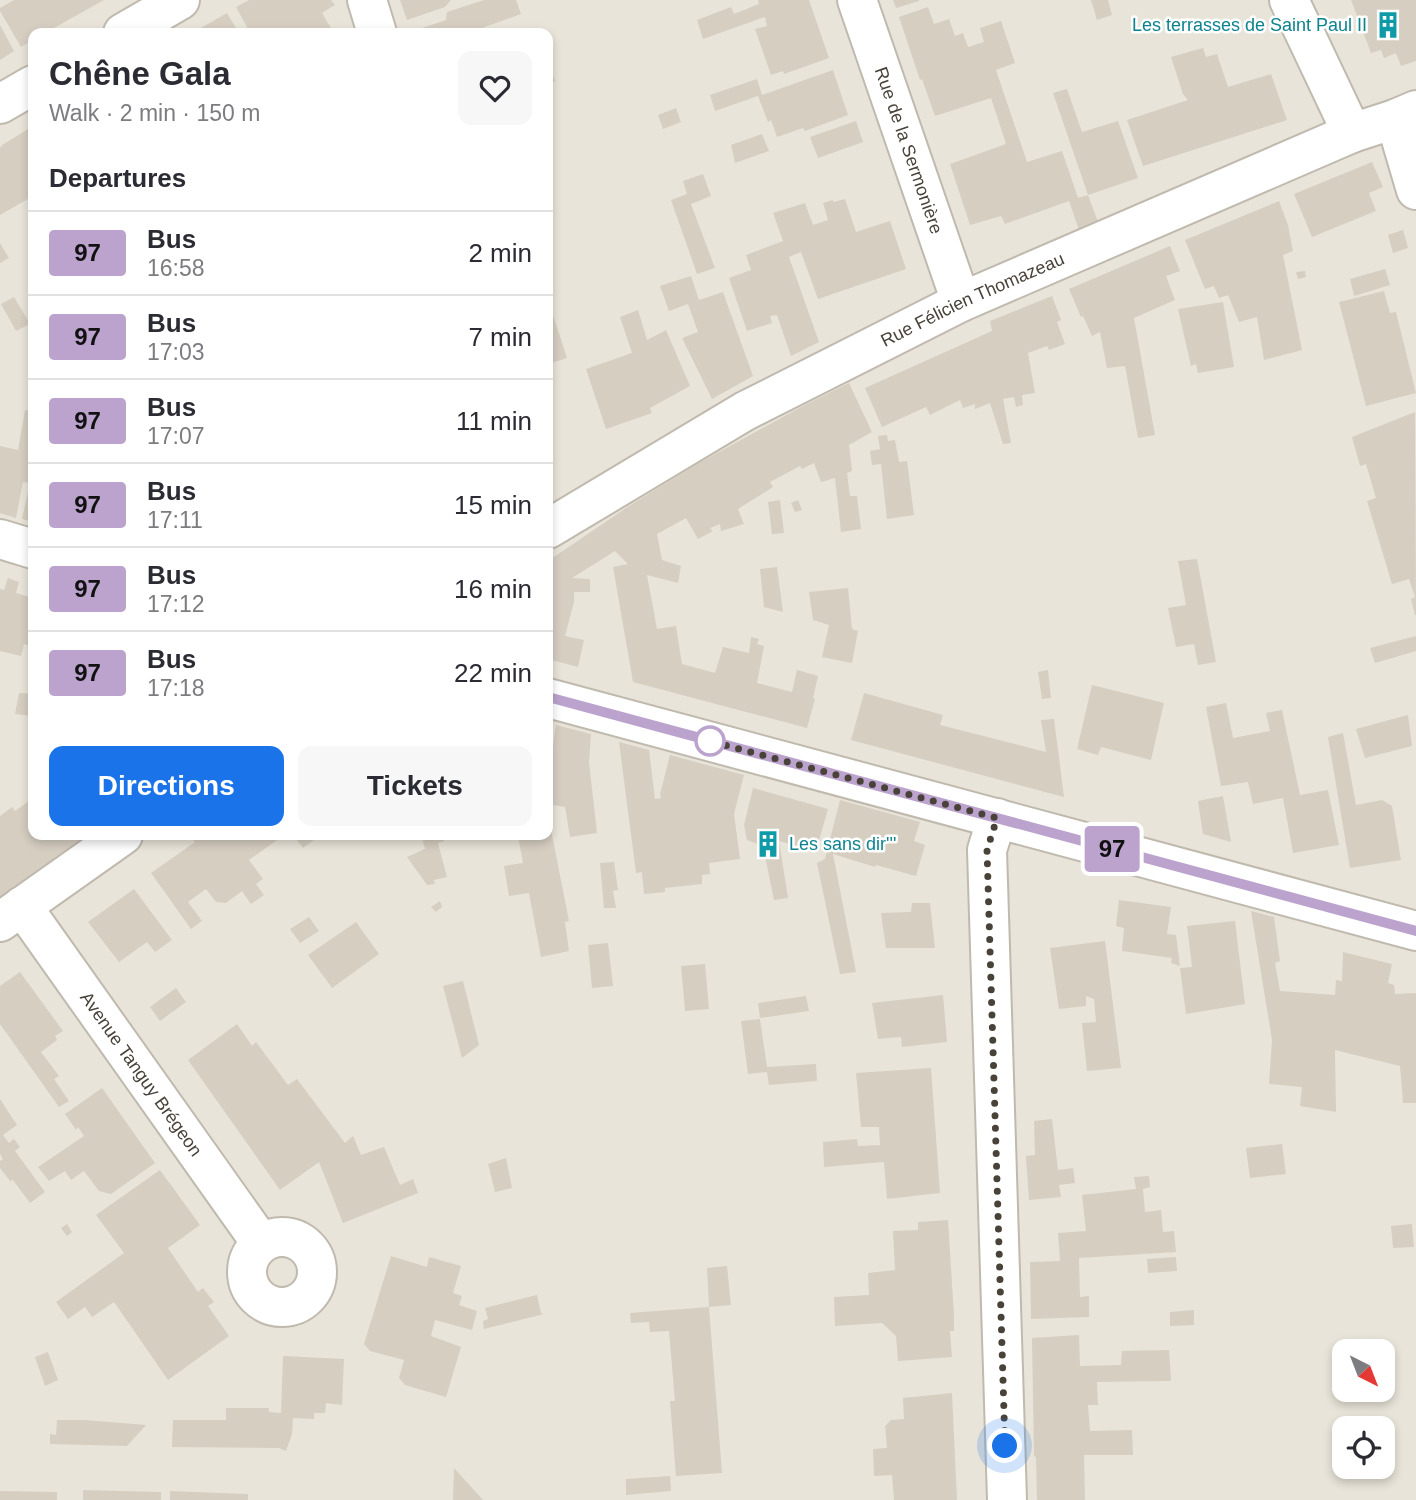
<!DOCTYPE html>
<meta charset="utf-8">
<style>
body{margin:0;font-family:Helvetica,sans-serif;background:#f7f7f7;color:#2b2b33;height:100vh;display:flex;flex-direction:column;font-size:26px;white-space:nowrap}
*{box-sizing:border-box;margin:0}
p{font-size:23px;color:#7c7c81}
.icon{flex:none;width:38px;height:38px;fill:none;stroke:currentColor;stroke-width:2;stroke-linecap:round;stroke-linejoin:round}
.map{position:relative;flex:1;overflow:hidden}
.details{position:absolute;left:28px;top:28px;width:525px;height:812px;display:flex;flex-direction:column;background:#fff;border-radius:14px;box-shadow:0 4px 10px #0003}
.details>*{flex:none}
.badge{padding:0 14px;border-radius:5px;font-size:24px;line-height:46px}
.needle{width:46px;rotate:138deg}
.controls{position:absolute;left:1332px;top:1339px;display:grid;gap:14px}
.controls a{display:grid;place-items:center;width:63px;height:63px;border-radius:14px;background:#fff;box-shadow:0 4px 10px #0003;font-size:35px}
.you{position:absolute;width:35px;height:35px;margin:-18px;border:5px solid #fff;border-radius:50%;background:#1a73e8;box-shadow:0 0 0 10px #1a73e833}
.map>.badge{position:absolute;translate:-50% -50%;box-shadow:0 0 0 4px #fff}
h2{padding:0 21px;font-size:26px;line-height:63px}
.round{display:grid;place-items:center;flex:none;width:74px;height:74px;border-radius:14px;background:#f7f7f7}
.summary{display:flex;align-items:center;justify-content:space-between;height:119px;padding:0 21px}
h1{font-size:33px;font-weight:700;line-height:52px}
.action{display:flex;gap:14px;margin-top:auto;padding:14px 21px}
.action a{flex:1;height:80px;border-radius:14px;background:#1a73e8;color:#fff;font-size:28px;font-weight:700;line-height:80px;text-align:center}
.action a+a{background:#f7f7f7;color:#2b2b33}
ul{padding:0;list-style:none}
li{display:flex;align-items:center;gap:21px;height:84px;padding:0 21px;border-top:2px solid #e1e1e2}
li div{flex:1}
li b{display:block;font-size:26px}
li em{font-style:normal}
li .badge{min-width:77px;font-weight:700;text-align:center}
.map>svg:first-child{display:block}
</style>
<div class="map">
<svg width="1416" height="1500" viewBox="0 0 1416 1500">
<rect width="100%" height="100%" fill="#f5f2eb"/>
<path fill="#e8e4d9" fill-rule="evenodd" d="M0,0H1416V1500H0ZM33,33H548V835H33ZM1344,1351H1382V1390H1344ZM1344,1428H1382V1466H1344Z"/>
<path fill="#d6cec1" d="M14,0H104L45,33H33V40L21,47L0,11V8Z
M249,0H331L335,5L322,13L331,28L321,33H241L248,29L236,7Z
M400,0H451L445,7L407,20Z
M484,0H516L521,14L468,33H407L446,20L447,12Z
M758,0H809L829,58L784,74L783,71L771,75L755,29L767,26L765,17L703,39L697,20L731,7L734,14L759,4Z
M893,0H919V1L896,8Z
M1091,0H1108L1112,15L1097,20Z
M1351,0H1416V61L1401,66L1396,53L1384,58L1381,50L1371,53Z
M928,7L934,24L949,19L955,36L963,33L968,47L984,42L980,28L1001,21L1015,63L996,70L1027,162L1062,151L1078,198L1088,195L1053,93L1067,89L1082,132L1118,121L1138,178L1088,195L1098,222L1079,230L1069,201L1005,224L1001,216L970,225L950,164L1006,144L991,98L935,116L922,79L920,80L899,17Z
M227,13L239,33H192Z
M0,25L14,51L0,60Z
M1203,48L1206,57L1217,54L1228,87L1271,74L1287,120L1143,166L1127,120L1188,100L1183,94L1171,57Z
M548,61L555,81L548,84Z
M833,70L848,115L805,131L803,128L777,137L771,120L768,122L758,96L715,111L710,95L757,79L762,95Z
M676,108L681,122L663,129L658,115Z
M856,121L863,142L818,158L810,137Z
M33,126V196L0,215V147L3,146L2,145Z
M762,134L769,151L735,163L731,145Z
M1372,162L1383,187L1369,193L1376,211L1312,237L1294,194Z
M703,174L711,196L691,204L715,268L697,274L671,200L687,194L683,181Z
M845,199L856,232L890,221L906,269L818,299L801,252L789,257L819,342L791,356L777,315L770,316L772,323L747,331L729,278L751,270L746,255L783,241L773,213L805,203L813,225L828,220L823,203L833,200V202Z
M1279,201L1288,225L1293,251L1283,255L1302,350L1264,360L1257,317L1239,322L1228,295L1219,298L1214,286L1205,289L1185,240Z
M1403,230L1408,248L1393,253L1388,235Z
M0,243L9,258L0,263Z
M1170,246L1180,271L1166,276L1175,300L1134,318L1155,435L1138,438L1125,366L1107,368L1100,332L1092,336L1083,316L1081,317L1069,289Z
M1385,269L1390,285L1354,296L1350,279Z
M1305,271L1306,277L1298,279L1296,272Z
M691,276L699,300L723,292L753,376L712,399L682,338L698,332L688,304L669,311L660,286Z
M1384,291L1390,313L1396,312L1416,393L1366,406L1339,302Z
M1052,296L1061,320L1057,322L1065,344L1049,350L1047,346L1028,353L1035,393L1022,395L1023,405L1016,407L1014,397L1003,399L1011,443L1003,444L990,403L975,409V404L963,408L960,400L930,415L926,407L882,427L865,388L992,331L990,321Z
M14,297L30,324L16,331L1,304Z
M548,300L567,358L548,364Z
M1223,302L1234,367L1198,373L1196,364L1191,366L1178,309Z
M638,310L647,340L666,330L690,386L650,408L652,413L606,429L586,369L632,353L620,317Z
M849,383L872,432L849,445L852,471L847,473L850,496H857L861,529L841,532L835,478L821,482L814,463L802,469L800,466L770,482L773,487L738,509L744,524L721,531L720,524L710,528L713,531L698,539L686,518L657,534L662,560L681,566L678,583L647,575L657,629L676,626L682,664L715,673L723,647L749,653L751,637L759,639L757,644L764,646L757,683L792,692L797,670L818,676L813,698L815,699L807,728L633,682L613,567L628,564L615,551L572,578L590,579V592H574V602L565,636L584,640L578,667L548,659V561L629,506L699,463L801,407Z
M25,410L33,412V522L22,519L30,483L23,482L16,518L0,513V446L18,450Z
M1415,412L1416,615H1415L1411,599L1415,597L1409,579L1392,584L1367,501L1376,498L1366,464L1360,466L1352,437Z
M887,435L888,441L895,440L899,462L907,461L914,515L887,519L881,464L872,465L870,451L880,449L878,436Z
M780,500L784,533L772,534L768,502Z
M798,500L802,510L795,512L791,503Z
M1197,559L1216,662L1198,665L1194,644L1176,647L1168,608L1186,605L1178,561Z
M777,567L783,612L764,607L760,569Z
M8,578L19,582L16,593L33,598V647L24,644L21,656L0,651V589L4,590Z
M848,588L852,629L858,631L852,663L822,657L829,625L813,620L809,592Z
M1416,636V651L1375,663L1370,648Z
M1048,670L1051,698L1042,699L1038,672Z
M1092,685L1164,703L1151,760L1101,747L1098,755L1077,749Z
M19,693L33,694V716L15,714Z
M864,693L943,715L940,725L1046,752L1041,720L1054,719L1064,797L851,740Z
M1226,703L1233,738L1270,731L1266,713L1282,710L1300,795L1328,790L1339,845L1293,853L1283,798L1253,804L1248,782L1221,786L1206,707Z
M1408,715L1412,746L1365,758L1356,729Z
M556,725L591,734L589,762L597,833L570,837L565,807L548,804V752L552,753Z
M1343,733L1356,805L1382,800L1392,806L1401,860L1350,868L1328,737Z
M619,742L649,750L655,799L661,798L660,794L670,755L744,775L734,814L740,859L709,863L710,874L702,875V884L665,888V892L644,894L642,872L636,873Z
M753,788L828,809L816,851L779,841L788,898L774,900L763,846L747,840L744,825Z
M1223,796L1231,842L1203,834L1198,801Z
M33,798V835H89L0,898V816L12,807L15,811Z
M840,800L920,822L914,841L925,845L916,876L876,865L875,867L833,854L856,972L840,974L817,863L825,859Z
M551,830L569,921L565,922L569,951L541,957L529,893L509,896L504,866L523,863L518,836L548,835V831Z
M194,835H284L249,860L263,879L256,884L264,895L251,904L242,891L226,903L216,902L206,889L188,902L202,921L191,929L151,873L195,842L190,837Z
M293,835H321L303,848Z
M421,835H442L444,841L438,843L447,877L434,880L435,884L427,885L407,857L425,849Z
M614,862L618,890L613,891L616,908H604L600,863Z
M134,889L172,940L155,952L147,942L119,962L88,922Z
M1119,900L1171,907L1167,934L1176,935L1180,966L1171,963L1172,958L1122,951L1124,928L1116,926Z
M440,901L442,907L436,912L431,907Z
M912,903H930L935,948H886L881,913L911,912Z
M1251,911L1274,917L1280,961L1275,963L1280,991L1335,995L1336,980L1342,981L1343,952L1392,964L1388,983L1394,985L1395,994L1416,993V1103H1403L1400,1066L1335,1050L1336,1112L1300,1106L1302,1087L1269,1084L1272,1040Z
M309,917L319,931L300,943L290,929Z
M1235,921L1245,1004L1186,1014L1180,968L1192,967L1187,926Z
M356,922L379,954L332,988L308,955Z
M1105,941L1121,1068L1087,1071L1082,1023L1096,1022L1094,999L1086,996V1006L1059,1009L1050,948Z
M608,943L613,986L592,988L588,945Z
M705,964L709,1009L685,1011L681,966Z
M20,972L63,1031L55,1036L57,1040L41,1052L59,1076L54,1079L69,1101L59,1107L0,1024V986Z
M463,981L479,1045L462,1058L443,986Z
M176,988L186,1002L160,1021L150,1007Z
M943,995L947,1042L902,1047L901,1037L878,1039L872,1003Z
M806,996L809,1011L760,1018L758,1003Z
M760,1019L767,1067L816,1064L817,1081L769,1085L767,1072L748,1074L741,1021Z
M237,1024L252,1046L256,1042L288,1085L297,1079L345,1143L353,1136L361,1155L384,1147L400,1185L413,1179L418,1193L343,1223L319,1162L280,1190L188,1060Z
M931,1068L940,1193L887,1199L884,1162L824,1167L823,1142L857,1139L858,1146L880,1145L879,1127H861L856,1073Z
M102,1088L155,1163L111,1194L99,1191L84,1171L71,1180L65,1171L49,1181L38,1167L84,1136L78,1127L76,1130L65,1114Z
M0,1099L17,1125L3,1135L9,1143L14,1139L20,1147L15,1151L45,1192L30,1203L13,1180L10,1181L0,1168V1161L3,1159L0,1154Z
M1052,1119L1058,1170L1073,1168L1075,1183L1059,1185L1061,1197L1029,1200L1026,1156L1035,1155L1034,1121Z
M1282,1144L1286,1174L1250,1178L1246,1148Z
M506,1158L512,1188L495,1192L488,1164Z
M160,1170L200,1225L168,1248L198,1292L203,1288L214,1302L208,1306L229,1336L168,1380L114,1302L92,1317L85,1307L68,1319L56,1302L124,1253L96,1215Z
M1149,1176L1150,1187L1143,1189L1145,1212L1161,1210L1163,1232L1174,1231L1176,1252L1079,1258L1080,1297L1089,1296V1317L1031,1319L1030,1262L1060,1261L1058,1233L1086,1231L1082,1195L1136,1189L1134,1177Z
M948,1220L954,1315V1331H950L952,1357L898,1361L896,1336L882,1323L835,1326L834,1297L869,1295L868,1273L895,1270L893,1231L918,1230V1222Z
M67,1224L72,1232L67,1236L61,1228Z
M1412,1224L1414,1247L1393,1248L1391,1226Z
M391,1256L427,1267L429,1257L461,1266L453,1293L462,1296L459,1305L477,1311L472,1330L435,1320L431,1336L461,1347L446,1397L405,1385L399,1378L404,1360L370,1351L364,1344Z
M1176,1257L1177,1271L1148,1273L1147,1259Z
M727,1266L731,1305L709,1307L707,1268Z
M537,1295L541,1313L544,1314L484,1329L483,1321L488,1319L485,1308Z
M709,1307L722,1473L676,1476L670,1401H675L669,1331L650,1332L649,1322L631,1323L630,1313Z
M1194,1310V1325L1170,1326V1312Z
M1079,1335L1080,1366L1121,1365L1122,1351L1169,1350L1171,1381L1097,1382L1098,1405H1088L1090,1431L1132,1430L1133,1455H1084L1085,1500H1037L1036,1457L1034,1456L1032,1338Z
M48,1352L58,1380L45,1386L35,1357Z
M283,1356L344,1359L342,1405L326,1403L325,1413H314V1419L293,1418L292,1434L286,1451L279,1448L172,1447L173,1420H226V1408H269V1412L281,1413Z
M952,1393L957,1500H894L892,1475L874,1476L873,1449L887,1448L885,1426L891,1420L904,1419L903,1398Z
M57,1420H85L146,1425L127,1446L50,1444V1434L56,1435Z
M454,1468L483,1500H453Z
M670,1476L671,1491L626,1495V1479Z
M83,1490L161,1492V1500H83Z
M0,1491L57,1492V1500H0Z
M170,1491L248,1494V1500H170Z"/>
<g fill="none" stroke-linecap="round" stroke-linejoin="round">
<defs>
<g id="minor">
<path d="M367,0L377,33"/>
<path id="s1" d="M857,0L961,302"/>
<path d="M1289,0L1352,133"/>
<path d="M123,33L180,0"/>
<path d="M0,104L33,85"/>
<path d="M1395,119L1416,190"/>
<path id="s2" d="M548,529L745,411L961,302L1352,133L1395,119L1416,110"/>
<path d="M0,539L33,549"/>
<path d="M548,698L1416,931"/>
<path d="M997,818L987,850L1007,1500"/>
<path id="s3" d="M22,906L261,1243"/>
<path d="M0,922L123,835"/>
<circle cx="282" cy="1272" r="35"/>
</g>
</defs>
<use href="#minor" stroke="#c0b9ae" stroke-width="42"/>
<use href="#minor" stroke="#fff" stroke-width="38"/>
</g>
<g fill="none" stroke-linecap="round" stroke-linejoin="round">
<defs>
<path id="line" d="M548,697L1416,931"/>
</defs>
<use href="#line" stroke="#fff" stroke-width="16"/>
<use href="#line" stroke="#bca3ce" stroke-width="10"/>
<path stroke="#494239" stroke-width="7" stroke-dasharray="0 12.6" d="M710,741L706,740L997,818L987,850L1005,1446"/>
</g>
<defs>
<symbol id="building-bare" viewBox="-9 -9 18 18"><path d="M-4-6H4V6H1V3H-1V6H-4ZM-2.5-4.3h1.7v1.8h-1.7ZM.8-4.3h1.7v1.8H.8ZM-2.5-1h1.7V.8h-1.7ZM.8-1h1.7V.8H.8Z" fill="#0f9aa8" stroke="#fff" stroke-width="2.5" paint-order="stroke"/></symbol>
</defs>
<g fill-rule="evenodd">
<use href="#building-bare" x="1369" y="6" width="38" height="38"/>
<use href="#building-bare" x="749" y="825" width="38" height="38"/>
</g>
<circle fill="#fff" stroke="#bca3ce" stroke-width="3.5" cx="710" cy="741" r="14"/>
<g text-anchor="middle" stroke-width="5" stroke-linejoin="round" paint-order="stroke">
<g font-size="18" fill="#0d838f" stroke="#fff" text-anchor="end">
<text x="1367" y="31">Les terrasses de Saint Paul II</text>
<text x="789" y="850" text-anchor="start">Les sans dir'''</text>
</g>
<g font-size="18" fill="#494239" stroke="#fff">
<text dy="6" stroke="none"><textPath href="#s1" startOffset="159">Rue de la Sermonière</textPath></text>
<text dy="6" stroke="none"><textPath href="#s2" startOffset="483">Rue Félicien Thomazeau</textPath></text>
<text dy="6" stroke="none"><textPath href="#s3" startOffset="206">Avenue Tanguy Brégeon</textPath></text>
</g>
</g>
</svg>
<div class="controls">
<a><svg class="needle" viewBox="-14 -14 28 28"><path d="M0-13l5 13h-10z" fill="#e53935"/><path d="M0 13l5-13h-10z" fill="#7c7c81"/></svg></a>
<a><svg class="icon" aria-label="locate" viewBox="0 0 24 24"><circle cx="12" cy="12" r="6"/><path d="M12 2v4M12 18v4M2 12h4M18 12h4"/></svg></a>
</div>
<div class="you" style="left:1005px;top:1446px"></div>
<b class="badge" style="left:1112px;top:849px;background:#bca3ce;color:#111">97</b>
<section class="details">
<div class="summary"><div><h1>Chêne Gala</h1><p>Walk · 2 min · 150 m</p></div><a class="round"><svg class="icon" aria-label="heart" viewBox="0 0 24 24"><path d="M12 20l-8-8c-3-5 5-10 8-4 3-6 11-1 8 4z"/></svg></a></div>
<h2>Departures</h2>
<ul>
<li><span class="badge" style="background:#bca3ce;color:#111">97</span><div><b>Bus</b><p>16:58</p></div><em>2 min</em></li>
<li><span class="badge" style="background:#bca3ce;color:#111">97</span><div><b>Bus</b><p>17:03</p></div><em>7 min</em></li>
<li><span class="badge" style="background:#bca3ce;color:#111">97</span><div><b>Bus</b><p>17:07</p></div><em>11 min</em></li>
<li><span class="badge" style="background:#bca3ce;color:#111">97</span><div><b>Bus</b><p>17:11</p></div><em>15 min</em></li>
<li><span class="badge" style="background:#bca3ce;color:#111">97</span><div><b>Bus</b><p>17:12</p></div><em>16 min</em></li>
<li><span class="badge" style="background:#bca3ce;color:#111">97</span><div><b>Bus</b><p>17:18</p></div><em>22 min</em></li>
</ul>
<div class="action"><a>Directions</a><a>Tickets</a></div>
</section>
</div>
